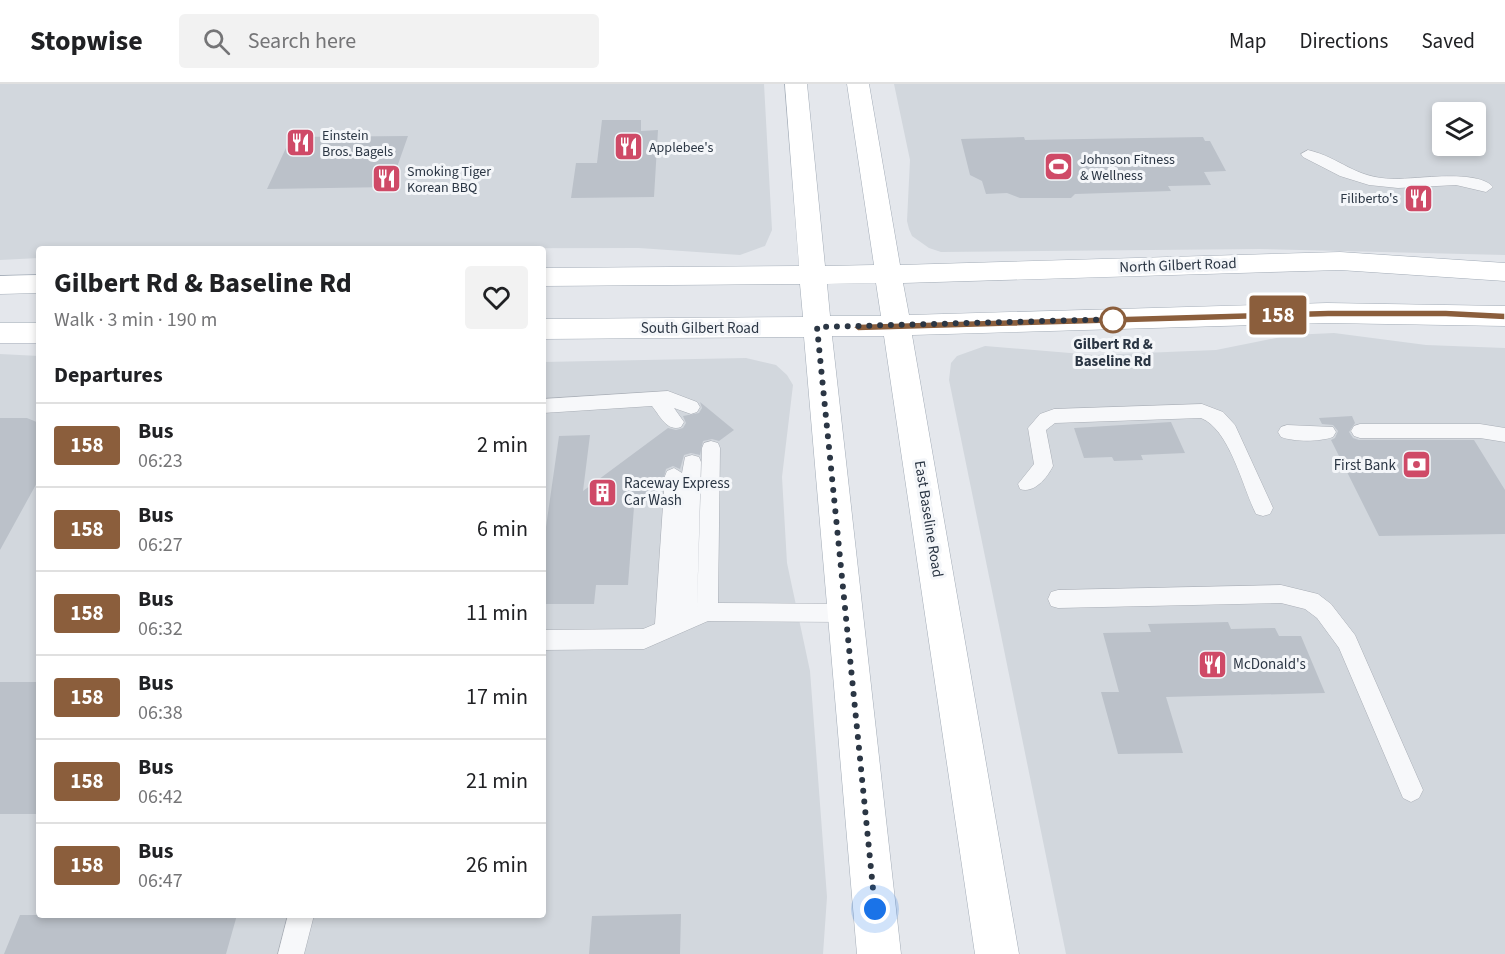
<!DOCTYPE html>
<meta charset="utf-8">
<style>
body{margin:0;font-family:"Source Sans 3",sans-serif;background:#f2f2f2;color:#202124;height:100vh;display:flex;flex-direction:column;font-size:22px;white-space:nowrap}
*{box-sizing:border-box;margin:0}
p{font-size:20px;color:#757577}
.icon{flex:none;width:33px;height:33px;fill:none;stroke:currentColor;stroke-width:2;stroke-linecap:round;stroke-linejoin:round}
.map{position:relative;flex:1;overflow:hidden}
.panel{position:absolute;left:36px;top:162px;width:510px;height:672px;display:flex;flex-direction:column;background:#fff;border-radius:6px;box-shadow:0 3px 9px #0003}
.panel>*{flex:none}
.badge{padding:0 12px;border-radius:4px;font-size:21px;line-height:39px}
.controls{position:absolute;left:1432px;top:18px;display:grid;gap:12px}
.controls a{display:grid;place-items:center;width:54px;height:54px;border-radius:6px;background:#fff;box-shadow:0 3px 9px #0003;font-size:30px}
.you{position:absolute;width:30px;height:30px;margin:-15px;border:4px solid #fff;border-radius:50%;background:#1a73e8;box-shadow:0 0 0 9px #1a73e833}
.map>.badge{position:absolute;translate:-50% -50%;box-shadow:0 0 0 3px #fff}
h2{padding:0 18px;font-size:22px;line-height:54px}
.round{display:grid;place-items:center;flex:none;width:63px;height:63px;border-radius:6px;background:#f2f2f2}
.overview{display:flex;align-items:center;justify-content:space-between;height:102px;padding:0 18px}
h1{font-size:28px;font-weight:700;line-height:45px}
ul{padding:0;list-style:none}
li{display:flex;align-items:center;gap:18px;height:84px;padding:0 18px;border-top:2px solid #e0e0e0}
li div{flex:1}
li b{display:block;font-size:22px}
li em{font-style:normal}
li .badge{min-width:66px;font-weight:700;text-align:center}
header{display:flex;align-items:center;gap:36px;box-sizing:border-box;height:84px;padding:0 30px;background:#fff;border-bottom:2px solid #e0e0e0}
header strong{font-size:28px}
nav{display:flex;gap:33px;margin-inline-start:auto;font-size:21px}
.search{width:420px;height:54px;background:#f2f2f2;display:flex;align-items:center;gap:15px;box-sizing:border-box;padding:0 21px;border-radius:6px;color:#757577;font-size:22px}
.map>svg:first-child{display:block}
</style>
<header>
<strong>Stopwise</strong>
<div class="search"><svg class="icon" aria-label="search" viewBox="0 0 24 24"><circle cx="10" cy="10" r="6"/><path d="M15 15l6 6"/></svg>Search here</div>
<nav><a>Map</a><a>Directions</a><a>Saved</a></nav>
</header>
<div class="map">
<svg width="1505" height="870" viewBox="0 0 1505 870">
<rect width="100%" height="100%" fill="#e4e7ec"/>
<path fill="#d2d7dd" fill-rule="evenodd" d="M0,0H764L772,146L765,162L740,171L639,164L39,165V174L0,176Z
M894,0H1505V171L1260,165L941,168L929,164L912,152L909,145L907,137L910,76ZM1443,28H1476V62H1443Z
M1334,249L1426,261L1505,264V870H1066L949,296L951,279L957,272L985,262L1094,271L1216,266L1291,251Z
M0,270L39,272V831H543V278L746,274L776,281L787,291L793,301L782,393L787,479L810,587L827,813L823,870H0Z"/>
<path fill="#bbc1c9" d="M602,36H641V47L658,46L654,113L571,114L576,79H597Z
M408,52L390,103L267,105L291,53Z
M1024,53L1025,56L1203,53L1205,57H1210L1226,87L1204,88L1211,101L1168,102L1171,107L1075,110L1071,114H1020L1007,109L986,110L982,97L970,91L961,55Z
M700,318L734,346L719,357L712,355L703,357L700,371L691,369L684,371L680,385L673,382L666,385L662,401L634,423L628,501H596L594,520H543V464L559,352L590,351L583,407L668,344L676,346L683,344L686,339L683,332L699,329L702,324Z
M1352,332L1355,339L1349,348L1353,354L1359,356H1474L1505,406V450L1379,452L1331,356L1335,354L1338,347L1333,341L1322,340L1319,334Z
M0,334H27L39,339V395L0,466Z
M1171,338L1185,369L1141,371L1143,376L1114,377L1112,373L1084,374L1074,344Z
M1228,538L1231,545L1275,544L1279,552H1301L1325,609L1166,613L1183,669L1118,670L1101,608H1119L1103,549L1151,548L1148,540Z
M0,598H39V730H0Z
M681,830L680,870H589L592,832Z
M20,831H237L226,870H4Z"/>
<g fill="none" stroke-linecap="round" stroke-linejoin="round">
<defs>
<path id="lane" d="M1308,66C1342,74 1353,94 1394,95C1417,95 1478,85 1493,103L1486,108L1456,101L1398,104L1369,101L1340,92L1303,73L1301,70Z
M668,307L697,318L700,323L697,328L691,330L674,324L684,338L681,343C667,348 660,332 652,322L543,329V315Z
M1202,320L1223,328L1235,341L1273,424L1270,430L1263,432L1256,430C1242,402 1230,346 1201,334L1055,339L1046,346L1053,382C1047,394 1034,410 1020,405L1018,400L1034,380L1028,344L1040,330L1054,325Z
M1360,340H1480L1505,344V358L1480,354H1360L1354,352L1351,347L1354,342Z
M1287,341L1333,343L1336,348L1333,353C1319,358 1295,358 1281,353L1278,348L1281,343Z
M711,357L718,359L720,364L718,519L845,520L852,522L855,529L852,536L845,538L708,537L644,565L543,566V546L643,545L655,540L665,392L667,387L674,384L682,389L685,373L692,371L699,373L701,378L697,523L702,364L704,359Z
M1281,501L1318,510L1331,520L1355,551L1423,706L1419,714L1411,718L1403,714L1339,564L1317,534L1305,525L1281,519L1058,524L1051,522L1048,515L1051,508L1058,506Z
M288,831H314L304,870H278Z"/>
<path id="primary" d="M785,0H807L825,182L874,181L847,0H869L900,181L1340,168L1505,179V197L1340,186L903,199L909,231L1327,219L1505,222V242L1327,239L912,251L1019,870H975L884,252H832L901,870H857L804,253L543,255V235L803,233L800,200L543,202V184L799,182ZM876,199L881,232H830L827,200Z
M39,191V209L0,210V192Z
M0,239H39V259H0Z"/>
</defs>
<use href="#lane" stroke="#a9aeb6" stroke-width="1"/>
<use href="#primary" stroke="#a3acb7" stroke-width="1"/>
<use href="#lane" fill="#f7f8fa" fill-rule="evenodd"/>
<use href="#primary" fill="#fff" fill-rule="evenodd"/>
</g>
<path fill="#8b5e3c" stroke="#fff" stroke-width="1.5" d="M1328,226H1446L1505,229V236L1446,233H1328L858,247L853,243L858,240Z"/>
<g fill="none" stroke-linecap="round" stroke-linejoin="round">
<path stroke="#2b3644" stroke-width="6" stroke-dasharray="0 10.8" d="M875,825L817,243L1122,235L1113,236"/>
</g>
<defs>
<symbol id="restaurant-square" viewBox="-11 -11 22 22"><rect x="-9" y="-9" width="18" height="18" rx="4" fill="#cf4a67" stroke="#f4f6f9"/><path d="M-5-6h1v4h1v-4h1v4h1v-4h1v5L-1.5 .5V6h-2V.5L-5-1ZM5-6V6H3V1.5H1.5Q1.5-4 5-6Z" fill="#fff"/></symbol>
<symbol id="stadium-square" viewBox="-11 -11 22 22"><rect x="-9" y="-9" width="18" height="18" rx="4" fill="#cf4a67" stroke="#f4f6f9"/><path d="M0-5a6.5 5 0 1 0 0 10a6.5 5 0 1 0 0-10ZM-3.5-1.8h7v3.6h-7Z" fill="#fff"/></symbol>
<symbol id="bank-square" viewBox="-11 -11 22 22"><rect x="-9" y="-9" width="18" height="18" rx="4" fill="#cf4a67" stroke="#f4f6f9"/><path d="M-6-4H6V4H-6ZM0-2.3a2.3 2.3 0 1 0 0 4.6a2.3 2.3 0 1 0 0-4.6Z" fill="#fff"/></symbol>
<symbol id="building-square" viewBox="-11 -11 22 22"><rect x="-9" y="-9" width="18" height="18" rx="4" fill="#cf4a67" stroke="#f4f6f9"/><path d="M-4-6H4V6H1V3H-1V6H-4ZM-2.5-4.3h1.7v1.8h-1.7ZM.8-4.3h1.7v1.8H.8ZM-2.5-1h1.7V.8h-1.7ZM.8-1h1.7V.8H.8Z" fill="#fff"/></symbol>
</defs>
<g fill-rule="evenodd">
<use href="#restaurant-square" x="284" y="42" width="33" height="33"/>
<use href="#restaurant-square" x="612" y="46" width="33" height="33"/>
<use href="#stadium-square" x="1042" y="66" width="33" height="33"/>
<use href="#restaurant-square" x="370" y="78" width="33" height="33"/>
<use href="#restaurant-square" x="1402" y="98" width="33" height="33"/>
<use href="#bank-square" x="1400" y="364" width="33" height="33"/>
<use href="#building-square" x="586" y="392" width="33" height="33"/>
<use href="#restaurant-square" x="1196" y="564" width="33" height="33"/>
</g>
<circle fill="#fff" stroke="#8b5e3c" stroke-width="3" cx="1113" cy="236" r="12"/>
<g text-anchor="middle" stroke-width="6" stroke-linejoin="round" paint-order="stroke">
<g font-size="14" fill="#2b3644" stroke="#f4f6f9" text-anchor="start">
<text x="322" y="56">Einstein<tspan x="322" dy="16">Bros. Bagels</tspan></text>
<text x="649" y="68">Applebee's</text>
<text x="1080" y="80">Johnson Fitness<tspan x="1080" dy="16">&amp; Wellness</tspan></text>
<text x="407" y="92">Smoking Tiger<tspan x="407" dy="16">Korean BBQ</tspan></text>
<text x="1398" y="119" text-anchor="end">Filiberto's</text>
</g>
<g font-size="15" fill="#2b3644" stroke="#f4f6f9">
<text transform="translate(1178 181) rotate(-2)" y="5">North Gilbert Road</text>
<text x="700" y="249">South Gilbert Road</text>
<text transform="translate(929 435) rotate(81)" y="5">East Baseline Road</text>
</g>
<g font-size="15" font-weight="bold" fill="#2b3644" stroke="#f4f6f9">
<text x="1113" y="265">Gilbert Rd &amp;<tspan x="1113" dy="17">Baseline Rd</tspan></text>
</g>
<g font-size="15" fill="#2b3644" stroke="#f4f6f9" text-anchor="start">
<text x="1396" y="386" text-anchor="end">First Bank</text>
<text x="624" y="404">Raceway Express<tspan x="624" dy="17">Car Wash</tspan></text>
<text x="1233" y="585">McDonald's</text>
</g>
</g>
</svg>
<div class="controls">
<a><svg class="icon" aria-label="layers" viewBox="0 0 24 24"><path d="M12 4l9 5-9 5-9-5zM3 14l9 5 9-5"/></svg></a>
</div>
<div class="you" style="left:875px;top:825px"></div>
<b class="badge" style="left:1278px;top:231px;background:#8b5e3c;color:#fff">158</b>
<section class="panel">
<div class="overview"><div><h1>Gilbert Rd &amp; Baseline Rd</h1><p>Walk · 3 min · 190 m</p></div><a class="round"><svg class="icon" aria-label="heart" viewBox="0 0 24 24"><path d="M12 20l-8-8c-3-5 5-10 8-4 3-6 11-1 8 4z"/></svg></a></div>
<h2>Departures</h2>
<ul>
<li><span class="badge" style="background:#8b5e3c;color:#fff">158</span><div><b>Bus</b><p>06:23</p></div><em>2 min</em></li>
<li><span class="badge" style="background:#8b5e3c;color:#fff">158</span><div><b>Bus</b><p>06:27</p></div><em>6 min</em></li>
<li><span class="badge" style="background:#8b5e3c;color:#fff">158</span><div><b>Bus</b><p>06:32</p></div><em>11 min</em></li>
<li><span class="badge" style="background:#8b5e3c;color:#fff">158</span><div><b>Bus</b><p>06:38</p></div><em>17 min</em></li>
<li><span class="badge" style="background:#8b5e3c;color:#fff">158</span><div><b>Bus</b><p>06:42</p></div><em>21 min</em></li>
<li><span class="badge" style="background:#8b5e3c;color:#fff">158</span><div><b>Bus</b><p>06:47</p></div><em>26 min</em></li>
</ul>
</section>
</div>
